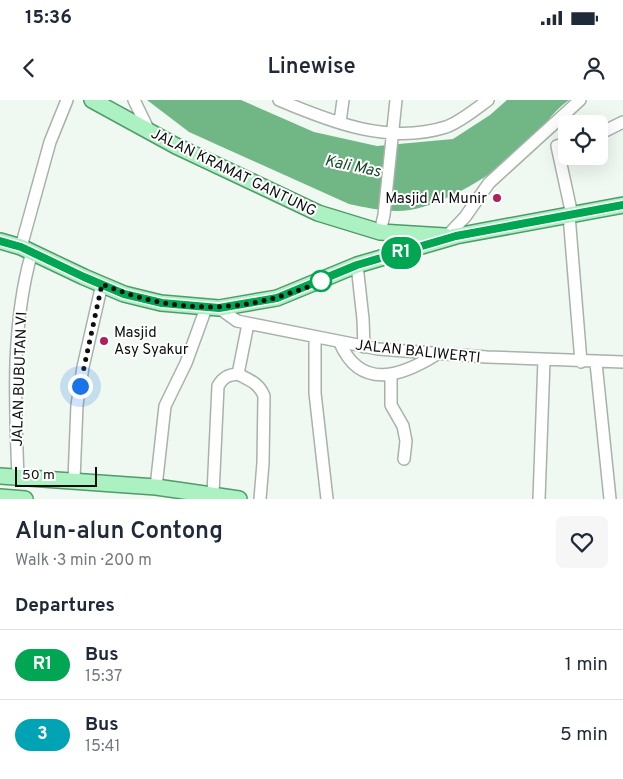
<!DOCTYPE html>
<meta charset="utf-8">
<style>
body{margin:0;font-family:Overpass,sans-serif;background:#f6f6f7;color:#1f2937;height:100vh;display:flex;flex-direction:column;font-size:19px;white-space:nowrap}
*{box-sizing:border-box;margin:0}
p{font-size:16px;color:#747a83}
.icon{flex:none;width:28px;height:28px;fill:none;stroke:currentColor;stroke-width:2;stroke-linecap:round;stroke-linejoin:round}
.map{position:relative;height:399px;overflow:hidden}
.side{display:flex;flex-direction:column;background:#fff;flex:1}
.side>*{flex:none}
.badge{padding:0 10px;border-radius:16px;font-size:18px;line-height:32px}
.tools{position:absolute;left:558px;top:15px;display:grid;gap:10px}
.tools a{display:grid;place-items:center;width:50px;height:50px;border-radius:8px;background:#fff;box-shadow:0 5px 20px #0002;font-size:25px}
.scale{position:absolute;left:15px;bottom:12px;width:82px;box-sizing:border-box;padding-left:5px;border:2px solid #0c0f0d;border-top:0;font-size:14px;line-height:18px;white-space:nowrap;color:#0c0f0d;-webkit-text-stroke:4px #fff;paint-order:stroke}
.you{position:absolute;width:25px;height:25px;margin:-12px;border:4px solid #fff;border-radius:50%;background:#1a73e8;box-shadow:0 0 0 8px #1a73e833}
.map>.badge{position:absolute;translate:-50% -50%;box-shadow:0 0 0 2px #fff}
h2{padding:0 15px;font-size:19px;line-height:45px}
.round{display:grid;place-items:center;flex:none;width:52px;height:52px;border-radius:8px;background:#f6f6f7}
.overview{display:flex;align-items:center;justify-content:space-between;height:85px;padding:0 15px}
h1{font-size:24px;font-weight:600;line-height:38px}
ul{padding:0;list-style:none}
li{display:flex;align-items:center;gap:15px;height:70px;padding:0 15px;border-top:1px solid #e0e1e3}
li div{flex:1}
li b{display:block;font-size:19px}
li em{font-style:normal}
li .badge{min-width:55px;font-weight:700;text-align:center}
.status{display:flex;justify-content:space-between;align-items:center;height:35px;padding:0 25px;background:#fff;direction:ltr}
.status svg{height:14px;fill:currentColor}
header{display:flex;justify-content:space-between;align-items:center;height:65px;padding:0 15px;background:#fff;font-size:22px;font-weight:600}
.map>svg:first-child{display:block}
</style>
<div class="status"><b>15:36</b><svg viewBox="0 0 49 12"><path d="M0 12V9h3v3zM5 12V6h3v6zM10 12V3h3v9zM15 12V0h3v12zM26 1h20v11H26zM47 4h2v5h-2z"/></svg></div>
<header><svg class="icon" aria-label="back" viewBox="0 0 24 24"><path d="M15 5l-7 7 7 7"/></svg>Linewise<svg class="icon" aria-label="person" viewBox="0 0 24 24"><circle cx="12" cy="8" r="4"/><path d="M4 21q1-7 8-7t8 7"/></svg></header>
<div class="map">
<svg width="623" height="399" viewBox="0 0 623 399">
<rect width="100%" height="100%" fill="#f0f9f1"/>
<path fill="#71b785" d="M147,0H241L314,32L377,46L453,39L490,15L507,0H569C551,12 540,33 524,47C495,73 449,103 410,110C390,113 368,108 349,104L189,32Z"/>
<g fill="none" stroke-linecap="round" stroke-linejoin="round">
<defs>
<path id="minor" d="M134,0L150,33
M279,0C331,22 389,45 446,27C460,22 476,9 488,0
M340,22L343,0
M599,34L623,22
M566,43L557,46L572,115
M569,115L581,262
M380,132L384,115L396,0
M447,136L465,117L489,83L580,0
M21,147L50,42L67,0
M357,165L363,219L364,247
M219,208L237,221L378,249L487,257L623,262
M315,238V293L327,399
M340,243C361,291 402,276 437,254
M596,263L610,399
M238,274C249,280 259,283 264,296L263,363L260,399
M238,274L248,224
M391,276V305L403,326L406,341L404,359
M18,377C15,303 11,224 32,152
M74,380L77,305L83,267L102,184
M156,387L165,306L186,263L206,208
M213,394L218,286C223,277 228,275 238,274
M539,399L544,260"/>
<path id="major" d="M92,0L176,46L318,113L380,132L445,136
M0,141L21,147L84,177L124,194L161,203L219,208L277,198L357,165L456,136L623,105
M0,376L156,387L239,399
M0,397L25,399"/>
</defs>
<use href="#minor" stroke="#a9b1ab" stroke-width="14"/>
<use href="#major" stroke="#509b68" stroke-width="18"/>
<use href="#minor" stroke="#fff" stroke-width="11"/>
<use href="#major" stroke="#acf1c2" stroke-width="15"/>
</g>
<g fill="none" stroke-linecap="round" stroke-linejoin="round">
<defs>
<path id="line" d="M0,141L21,147L84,177L124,194L162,203L219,208L277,198L357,165L456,136L623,105"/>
</defs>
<use href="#line" stroke="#fff" stroke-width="11"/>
<use href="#line" stroke="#00a651" stroke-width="8"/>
<path stroke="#0c0f0d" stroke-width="5" stroke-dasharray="0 9" d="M80,286L102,184C162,210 228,215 290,193C300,190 314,185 321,181"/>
</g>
<g fill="#ae205b" stroke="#fff" stroke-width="2">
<circle cx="497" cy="98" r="5"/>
<circle cx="104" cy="241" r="5"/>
</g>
<circle fill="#fff" stroke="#00a651" stroke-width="2.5" cx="321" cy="181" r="10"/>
<g text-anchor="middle" stroke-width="4" stroke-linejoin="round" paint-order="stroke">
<g font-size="15" fill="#0c0f0d" stroke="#fff">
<text transform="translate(234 72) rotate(26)" y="5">JALAN KRAMAT GANTUNG</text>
<text transform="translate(418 251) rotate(6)" y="5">JALAN BALIWERTI</text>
<text transform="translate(19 279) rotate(-88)" y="5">JALAN BUBUTAN VI</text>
</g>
<g font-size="15" fill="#0c0f0d" stroke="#fff" text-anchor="end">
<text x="487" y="103">Masjid Al Munir</text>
<text x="114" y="237" text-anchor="start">Masjid<tspan x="114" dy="17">Asy Syakur</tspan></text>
</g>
<g font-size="16" font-style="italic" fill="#194c2b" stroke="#fff">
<text transform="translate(353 65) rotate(12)" y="6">Kali Mas</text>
</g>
</g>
</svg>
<div class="tools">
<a><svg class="icon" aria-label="locate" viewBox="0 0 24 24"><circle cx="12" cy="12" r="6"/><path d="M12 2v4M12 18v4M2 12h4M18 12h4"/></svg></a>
</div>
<div class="scale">50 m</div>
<div class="you" style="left:80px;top:286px"></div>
<b class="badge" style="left:401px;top:153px;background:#00a651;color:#fff">R1</b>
</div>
<section class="side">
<div class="overview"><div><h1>Alun-alun Contong</h1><p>Walk · 3 min · 200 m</p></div><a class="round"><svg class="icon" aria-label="heart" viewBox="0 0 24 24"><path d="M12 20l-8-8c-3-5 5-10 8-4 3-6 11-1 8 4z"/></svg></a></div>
<h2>Departures</h2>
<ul>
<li><span class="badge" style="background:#00a651;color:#fff">R1</span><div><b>Bus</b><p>15:37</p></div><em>1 min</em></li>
<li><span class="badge" style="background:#00a3b4;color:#fff">3</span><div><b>Bus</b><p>15:41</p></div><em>5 min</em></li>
</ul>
</section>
